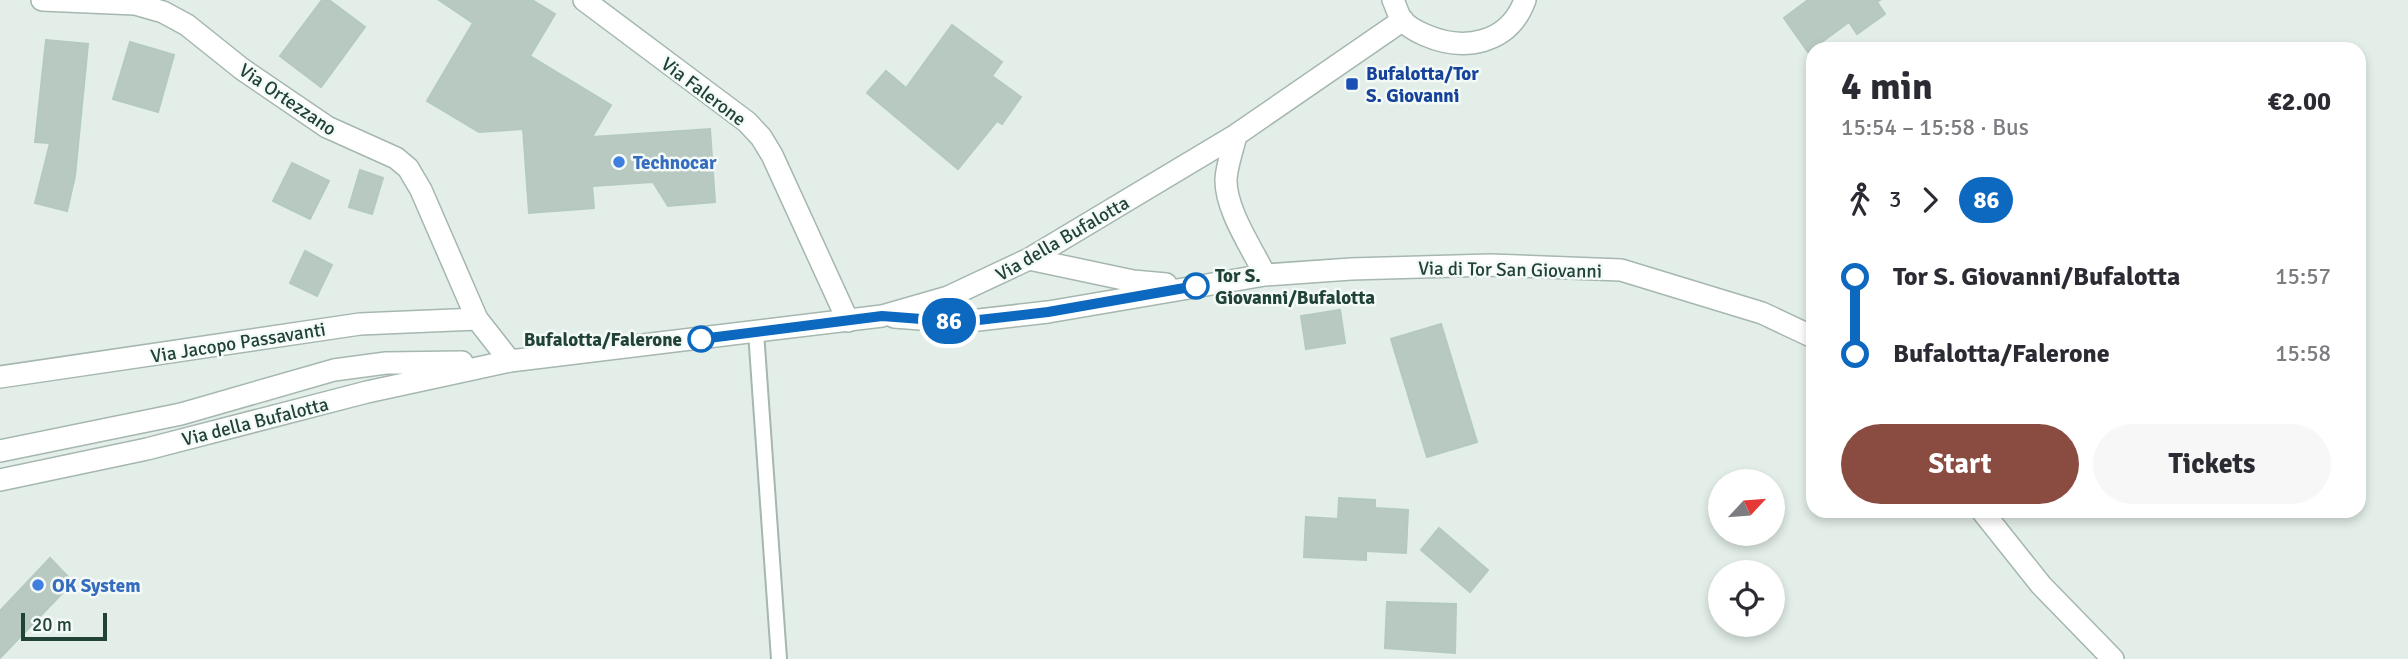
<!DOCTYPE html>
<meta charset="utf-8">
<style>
body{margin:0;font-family:Signika,sans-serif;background:#f7f7f7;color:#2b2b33;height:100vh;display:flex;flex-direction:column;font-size:26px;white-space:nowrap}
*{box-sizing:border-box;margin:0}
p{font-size:23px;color:#7c7c81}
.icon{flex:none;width:38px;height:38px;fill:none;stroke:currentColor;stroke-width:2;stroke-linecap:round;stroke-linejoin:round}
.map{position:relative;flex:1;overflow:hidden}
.sheet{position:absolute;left:1806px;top:42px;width:560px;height:476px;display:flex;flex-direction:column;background:#fff;border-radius:21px;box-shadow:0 4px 10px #0003}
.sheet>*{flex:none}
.badge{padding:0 14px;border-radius:23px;font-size:24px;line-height:46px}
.needle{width:46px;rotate:64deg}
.fabs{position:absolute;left:1708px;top:469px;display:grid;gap:14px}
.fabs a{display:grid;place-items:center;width:77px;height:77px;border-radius:50%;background:#fff;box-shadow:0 4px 10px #0003;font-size:35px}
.scale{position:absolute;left:21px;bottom:18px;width:86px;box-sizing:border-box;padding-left:7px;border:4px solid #204237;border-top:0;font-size:19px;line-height:24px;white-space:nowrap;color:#204237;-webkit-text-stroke:5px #f4faf7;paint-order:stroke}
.map>.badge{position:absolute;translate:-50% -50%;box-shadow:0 0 0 4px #fff}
.legs{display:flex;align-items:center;gap:10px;height:77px;padding:0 35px;font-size:23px}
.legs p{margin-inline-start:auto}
.headline{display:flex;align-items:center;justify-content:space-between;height:119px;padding:0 35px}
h1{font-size:38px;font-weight:700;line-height:52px}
.cta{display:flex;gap:14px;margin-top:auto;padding:14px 35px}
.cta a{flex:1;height:80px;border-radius:42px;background:#8a4b40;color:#fff;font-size:28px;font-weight:700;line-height:80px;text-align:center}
.cta a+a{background:#f7f7f7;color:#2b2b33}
ul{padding:0 35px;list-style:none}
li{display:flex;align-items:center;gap:24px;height:77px;font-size:26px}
li i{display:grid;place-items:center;width:10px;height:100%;margin:0 9px;background:currentColor}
li i::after{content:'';width:18px;height:18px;margin:-9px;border:5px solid;border-radius:50%;background:#fff}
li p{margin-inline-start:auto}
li:first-child i{background:linear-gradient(#0000 50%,currentColor 0)}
li:last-child i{background:linear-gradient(currentColor 50%,#0000 0)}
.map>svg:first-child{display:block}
</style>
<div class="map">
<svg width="2408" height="659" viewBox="0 0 2408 659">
<rect width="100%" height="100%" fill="#e3eee8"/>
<path fill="#b8c9c1" stroke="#b4c9bf" stroke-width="2" d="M322,0H329L365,27L321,87L280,56Z
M439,0H532L555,14L530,56L611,105L592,137L710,129L715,202L668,206L653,182L592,186L594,208L529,213L523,129L479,132L427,101L473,23Z
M1808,0H1880L1877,2L1885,14L1857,34L1849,22L1808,52L1784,18Z
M952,25L1002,62L992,76L1021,97L1002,124L997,121L958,169L867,93L886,71L906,88Z
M46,40L88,44L75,176L67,211L35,203L50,143L35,142Z
M130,42L174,55L158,112L113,99Z
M292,163L329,181L310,219L273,201Z
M360,170L383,178L372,214L349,207Z
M305,251L332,265L317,296L290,283Z
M1340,310L1345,343L1306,349L1301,316Z
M1441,324L1477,442L1427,457L1391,339Z
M1339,498L1375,500V508L1408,510L1406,553L1366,551V560L1304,557L1306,517L1338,519Z
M1439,528L1488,570L1470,592L1421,550Z
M50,558L73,582L0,658V611Z
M1387,602L1456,604L1455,653L1385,648Z"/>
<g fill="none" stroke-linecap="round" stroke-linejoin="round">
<defs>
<path id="service" d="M756,332L779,659"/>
<path id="minor" d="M42,0L135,4L163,12L187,25L242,69L327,127L396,158L408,168L421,190L477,319L510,361
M584,0L747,122L761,137L772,155L848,321
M0,377L360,324L477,319"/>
<path id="tertiary" d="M1393,0C1396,6 1398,15 1402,20C1407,26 1418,32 1425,35C1464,52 1509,44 1525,0
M1236,135C1233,149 1227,164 1226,179C1225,209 1252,248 1265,275
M1029,259L1133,281L1166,284
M894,317L961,322L1048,312L1265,275L1351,269L1490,265L1621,270L1762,313L1813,337
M0,451L181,414L334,370L386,363L462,362
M0,480L147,449L367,392L510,361L882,316L948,297L1029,259L1236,135L1403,20
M1982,511L2041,585L2113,659"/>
</defs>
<use href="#service" stroke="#a5b7af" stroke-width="18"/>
<use href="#minor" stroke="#a5b7af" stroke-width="24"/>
<use href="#tertiary" stroke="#a5b7af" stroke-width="24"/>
<use href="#service" stroke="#fff" stroke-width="14"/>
<use href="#minor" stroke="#fff" stroke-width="21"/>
<use href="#tertiary" stroke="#fff" stroke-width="21"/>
</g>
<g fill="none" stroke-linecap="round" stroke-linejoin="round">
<defs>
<path id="line-1" d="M701,339L882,316L961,322L1048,312L1196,286"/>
</defs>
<use href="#line-1" stroke="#fff" stroke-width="16"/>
<use href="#line-1" stroke="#0c69bf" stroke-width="10"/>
</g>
<rect fill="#1a4fb4" stroke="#f4faf7" stroke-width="2.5" x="1345" y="77" width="14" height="14" rx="3.5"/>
<g fill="#3f7fe0" stroke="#f4faf7" stroke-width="2.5">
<circle cx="619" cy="162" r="7"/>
<circle cx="38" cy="585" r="7"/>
</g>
<g fill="#fff" stroke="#0c69bf" stroke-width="3.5">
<circle cx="1196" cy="286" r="12"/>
<circle cx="701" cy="339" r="12"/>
</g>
<g text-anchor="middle" stroke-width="5" stroke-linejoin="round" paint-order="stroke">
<g font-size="19" font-weight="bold" fill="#164399" stroke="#f4faf7" text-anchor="start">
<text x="1366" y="80">Bufalotta/Tor<tspan x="1366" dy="22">S. Giovanni</tspan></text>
</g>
<g font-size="19" fill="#204237" stroke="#f4faf7">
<text transform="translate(704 91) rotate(37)" y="7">Via Falerone</text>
<text transform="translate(288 99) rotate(34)" y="7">Via Ortezzano</text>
<text transform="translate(1062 238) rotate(-30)" y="7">Via della Bufalotta</text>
<text transform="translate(1510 269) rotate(1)" y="7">Via di Tor San Giovanni</text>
<text transform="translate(238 342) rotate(-9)" y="7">Via Jacopo Passavanti</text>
<text transform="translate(255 421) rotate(-14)" y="7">Via della Bufalotta</text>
</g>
<g font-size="19" font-weight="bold" fill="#366cbe" stroke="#f4faf7" text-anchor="start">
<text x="633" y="169">Technocar</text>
<text x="52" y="592">OK System</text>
</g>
<g font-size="19" font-weight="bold" fill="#204237" stroke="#f4faf7" text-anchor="start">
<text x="1215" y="282">Tor S.<tspan x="1215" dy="22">Giovanni/Bufalotta</tspan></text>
<text x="682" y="346" text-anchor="end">Bufalotta/Falerone</text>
</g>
</g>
</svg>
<div class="fabs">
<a><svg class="needle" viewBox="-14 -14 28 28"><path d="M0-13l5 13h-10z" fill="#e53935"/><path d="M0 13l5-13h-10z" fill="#7c7c81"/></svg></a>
<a><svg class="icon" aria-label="locate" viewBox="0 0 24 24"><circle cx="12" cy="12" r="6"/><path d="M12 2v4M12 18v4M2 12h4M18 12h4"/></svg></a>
</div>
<div class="scale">20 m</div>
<b class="badge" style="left:949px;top:321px;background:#0c69bf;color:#fff">86</b>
<section class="sheet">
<div class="headline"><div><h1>4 min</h1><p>15:54 – 15:58 · Bus</p></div><b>€2.00</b></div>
<div class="legs"><svg class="icon" aria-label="walk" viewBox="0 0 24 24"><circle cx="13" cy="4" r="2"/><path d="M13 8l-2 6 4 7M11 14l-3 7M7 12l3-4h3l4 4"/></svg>3<svg class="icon" aria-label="forward" viewBox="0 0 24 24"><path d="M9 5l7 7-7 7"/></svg><b class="badge" style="background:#0c69bf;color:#fff">86</b></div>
<ul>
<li><i style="color:#0c69bf"></i><b>Tor S. Giovanni/Bufalotta</b><p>15:57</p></li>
<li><i style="color:#0c69bf"></i><b>Bufalotta/Falerone</b><p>15:58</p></li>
</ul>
<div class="cta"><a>Start</a><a>Tickets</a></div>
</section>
</div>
